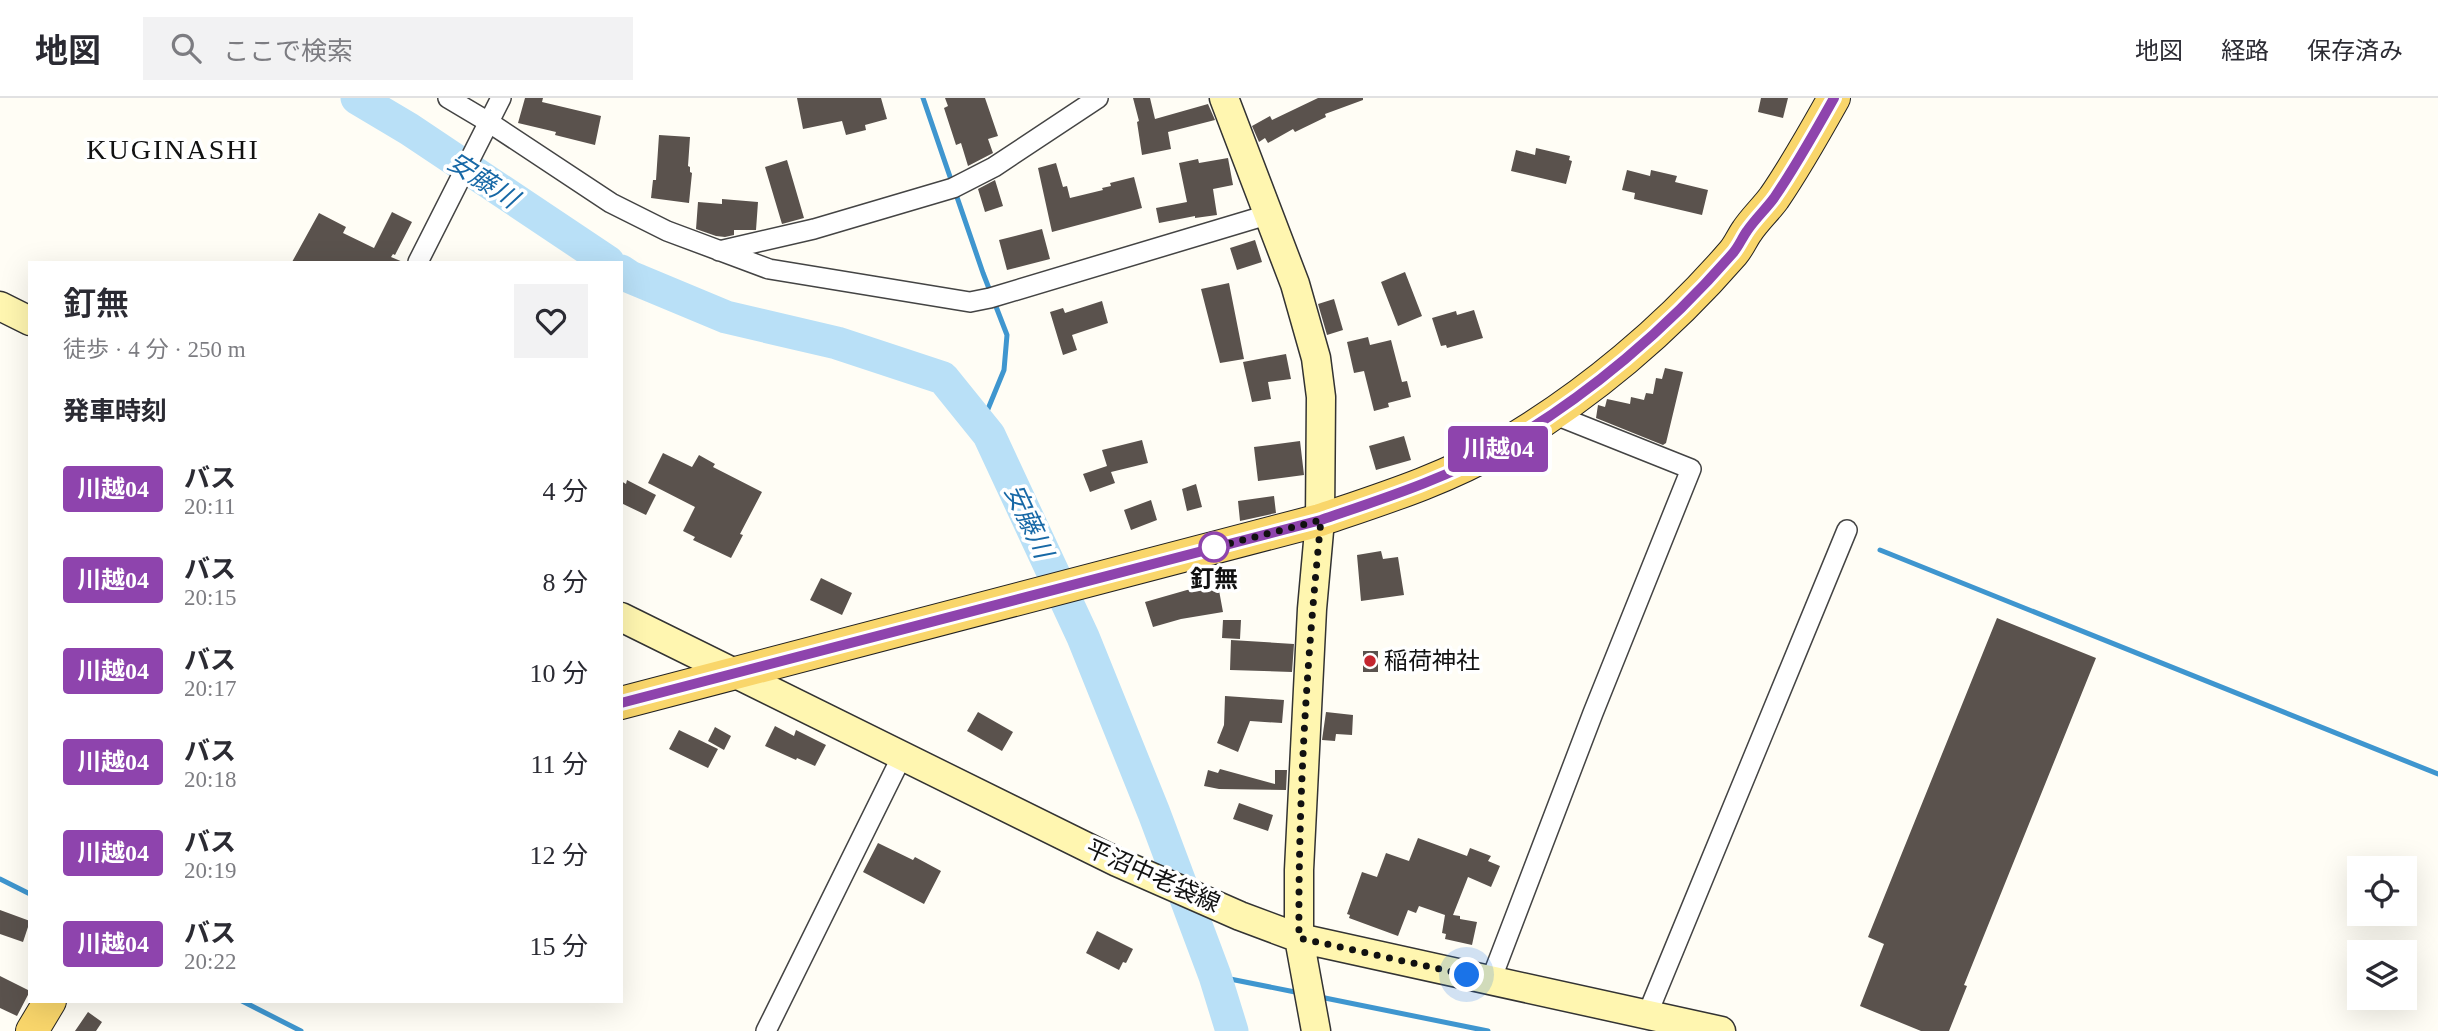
<!DOCTYPE html>
<html lang="ja">
<meta charset="utf-8">
<style>
body{margin:0;font-family:"Times New Roman","Noto Sans JP",serif;background:#f2f2f3;color:#2b2b33;height:100vh;display:flex;flex-direction:column;font-size:26px;white-space:nowrap}
*{box-sizing:border-box;margin:0}
p{font-size:23px;color:#7c7c81}
.icon{flex:none;width:38px;height:38px;fill:none;stroke:currentColor;stroke-width:2;stroke-linecap:round;stroke-linejoin:round}
.map{position:relative;flex:1;overflow:hidden}
.panel{position:absolute;left:28px;top:163px;width:595px;height:742px;display:flex;flex-direction:column;background:#fff;border-radius:0px;box-shadow:0 7px 28px #0002}
.panel>*{flex:none}
.badge{padding:0 14px;border-radius:5px;font-size:24px;line-height:46px}
.fabs{position:absolute;left:2347px;top:758px;display:grid;gap:14px}
.fabs a{display:grid;place-items:center;width:70px;height:70px;border-radius:0px;background:#fff;box-shadow:0 7px 28px #0002;font-size:35px}
.you{position:absolute;width:35px;height:35px;margin:-18px;border:5px solid #fff;border-radius:50%;background:#1a73e8;box-shadow:0 0 0 10px #1a73e833}
.map>.badge{position:absolute;translate:-50% -50%;box-shadow:0 0 0 4px #fff}
h2{padding:0 35px;font-size:26px;line-height:63px}
.round{display:grid;place-items:center;flex:none;width:74px;height:74px;border-radius:0px;background:#f2f2f3}
.summary{display:flex;align-items:center;justify-content:space-between;height:119px;padding:0 35px}
h1{font-size:33px;font-weight:600;line-height:52px}
ul{padding:0;list-style:none}
li{display:flex;align-items:center;gap:21px;height:91px;padding:0 35px}
li div{flex:1}
li b{display:block;font-size:26px}
li em{font-style:normal}
li .badge{min-width:77px;font-weight:700;text-align:center}
header{display:flex;align-items:center;gap:42px;box-sizing:border-box;height:98px;padding:0 35px;background:#fff;border-bottom:2px solid #e1e1e2}
header strong{font-size:33px}
nav{display:flex;gap:38px;margin-inline-start:auto;font-size:24px}
.search{width:490px;height:63px;background:#f2f2f3;display:flex;align-items:center;gap:18px;box-sizing:border-box;padding:0 24px;border-radius:0px;color:#7c7c81;font-size:26px}
.map>svg:first-child{display:block}
</style>
<header>
<strong>地図</strong>
<div class="search"><svg class="icon" aria-label="search" viewBox="0 0 24 24"><circle cx="10" cy="10" r="6"/><path d="M15 15l6 6"/></svg>ここで検索</div>
<nav><a>地図</a><a>経路</a><a>保存済み</a></nav>
</header>
<div class="map">
<svg width="2438" height="933" viewBox="0 0 2438 933">
<rect width="100%" height="100%" fill="#fffdf5"/>
<g fill="none" stroke-linecap="round" stroke-linejoin="round">
<path stroke="#3f96cf" stroke-width="5" d="M923,0L983,175L1007,237L1004,272L981,328
M1880,452L2438,676
M0,781L30,796
M1215,878L1300,895
M1320,899L1488,933
M242,903L301,933"/>
<path stroke="#b9e0f7" stroke-width="33" d="M357,0L409,31L608,164
M621,173L630,179L726,219L837,245L943,280L989,337L1083,539L1154,715L1215,878L1232,933"/>
</g>
<path fill="#5a524d" d="M525,0H543L542,4L601,18L595,47L555,37L556,34L518,25Z
M797,0H881L887,21L865,27L866,32L846,37L842,23L803,31Z
M945,0H985L998,38L988,41L993,55L968,68L961,45L956,47L944,10L948,8Z
M1133,0H1150L1155,21L1208,6L1215,22L1168,34L1171,51L1142,57L1137,24L1139,23Z
M1318,0H1363V2L1325,16L1326,19L1295,34L1293,31L1268,45L1265,40L1259,44L1252,28L1270,18L1272,22Z
M1761,0H1788L1783,20L1758,14Z
M659,37L690,39L688,68L690,69V74L692,75L689,105L651,100L653,82H656Z
M1536,50L1570,58L1569,62L1572,63L1566,86L1511,73L1516,52L1535,57Z
M1228,60L1233,87L1213,91L1217,117L1195,120V118L1159,125L1156,110L1187,104L1179,65L1198,61L1199,65Z
M787,62L804,120L782,126L765,69Z
M1056,65L1063,89L1067,88L1070,100L1103,92L1102,90L1111,88L1110,85L1134,79L1142,110L1052,134L1038,70Z
M1627,72L1650,78L1651,72L1677,78L1675,84L1708,92L1702,117L1634,101L1635,95L1622,92Z
M995,82L1003,108L985,114L978,91Z
M722,101L758,104L756,132H734V137L725,139L716,138L696,131L698,104L722,106Z
M392,114L412,124L395,157L393,156L391,159L403,164H292L319,115L346,129L343,135L374,150Z
M1042,131L1050,161L1007,172L999,142Z
M1255,142L1262,164L1237,172L1230,150Z
M1405,174L1422,218L1398,228L1381,184Z
M1229,185L1244,261L1220,265L1201,191Z
M1334,201L1343,232L1327,237L1318,206Z
M1102,203L1108,225L1072,237L1077,252L1063,257L1050,214L1063,210L1065,215Z
M1474,212L1483,240L1447,250L1446,247L1441,248L1432,220L1456,213L1457,217Z
M1368,239L1370,247L1391,242L1402,284L1407,283L1411,299L1388,305L1389,309L1374,313L1364,273L1354,275L1347,244Z
M1286,256L1291,281L1268,284L1271,301L1252,304L1243,264Z
M1665,270L1683,274L1666,345L1663,347L1596,320L1598,307L1605,309L1607,301L1630,306L1631,299L1644,302L1646,295L1653,296L1656,280L1662,281Z
M1404,338L1411,362L1376,372L1369,348Z
M1142,342L1148,365L1111,374L1115,385L1090,394L1083,376L1107,368L1102,352Z
M1300,343L1304,377L1258,383L1254,349Z
M663,355L692,369L699,357L715,366L713,369L762,394L740,436L743,437L731,460L693,442L695,439L683,433L695,409L648,385Z
M627,382L656,397L646,417L621,405V383L626,386Z
M1196,386L1202,409L1187,413L1182,391Z
M1274,398L1276,415L1240,423L1238,403Z
M1151,402L1157,422L1131,432L1124,412Z
M1381,453L1383,461L1398,459L1404,497L1361,503L1357,457Z
M821,480L852,495L842,517L810,502Z
M1218,487L1223,514L1181,521L1153,529L1145,504L1187,492Z
M1997,520L2096,560L1964,887L1967,888L1949,933H1921L1860,908L1884,846L1868,839Z
M1223,522H1241L1240,541L1222,540Z
M1231,542L1294,546L1292,574L1230,572Z
M1363,553H1378V574H1363Z
M1225,598L1284,602L1282,625L1250,623L1238,654L1217,645L1224,627Z
M978,614L1013,634L1002,653L967,633Z
M1326,614L1353,617L1352,637L1336,636L1335,643L1322,642Z
M775,628L794,638L796,632L826,647L815,668L797,660L796,662L765,648Z
M715,629L731,638L724,652L708,643Z
M679,632L718,651L708,670L669,651Z
M1220,671L1275,686V672H1287L1286,692L1219,691L1204,688L1208,672L1218,675Z
M1239,705L1273,717L1268,733L1233,721Z
M1418,740L1467,758L1470,750L1491,758L1488,763L1500,768L1491,789L1468,779L1453,817L1460,818V821L1477,824L1472,847L1445,841L1446,836L1442,835L1445,817L1419,808L1416,815L1408,812L1398,838L1349,820L1350,817L1347,816L1362,774L1377,779L1386,755L1409,763Z
M878,745L913,762L915,759L941,773L924,806L863,774Z
M0,812L30,823L23,844L0,836Z
M1097,833L1133,851L1126,865L1123,864L1119,872L1086,855Z
M0,878L30,893L17,918L0,910Z
M88,914L102,924L96,933H75Z"/>
<g fill="none" stroke-linecap="round" stroke-linejoin="round">
<defs>
<path id="street" d="M448,0L490,25L611,105L667,133L769,171L970,204L990,200L1267,117
M719,153L814,131L953,90L994,69L1098,0
M418,164L501,0
M1491,882L1593,615L1691,371L1553,316
M1647,917L1847,432
M766,933L902,658"/>
<path id="secondary" d="M1224,0L1295,186L1316,260L1321,299L1320,422L1312,511L1299,772V840L1316,933
M0,208L30,223
M621,519L1117,764L1240,818L1299,840L1721,933"/>
<path id="primary" d="M621,605L1320,422C1382,401 1446,381 1502,348C1588,298 1668,230 1733,155C1739,148 1742,140 1747,133C1755,121 1766,111 1774,100C1796,68 1815,34 1834,0
M32,933L50,903"/>
</defs>
<use href="#street" stroke="#444" stroke-width="22"/>
<use href="#secondary" stroke="#333" stroke-width="31"/>
<use href="#primary" stroke="#222" stroke-width="34"/>
<use href="#street" stroke="#fff" stroke-width="19"/>
<use href="#secondary" stroke="#fff6b0" stroke-width="28"/>
<use href="#primary" stroke="#f9d66b" stroke-width="32"/>
</g>
<g fill="none" stroke-linecap="round" stroke-linejoin="round">
<defs>
<path id="line" d="M621,605L1321,422C1382,401 1446,381 1502,348C1588,298 1668,230 1733,155C1739,148 1742,140 1747,133C1755,121 1766,111 1774,100C1796,68 1815,34 1834,0"/>
</defs>
<use href="#line" stroke="#fff" stroke-width="16"/>
<use href="#line" stroke="#8e44ad" stroke-width="10"/>
<path stroke="#111" stroke-width="7" stroke-dasharray="0 12.6" d="M1214,449L1204,452L1321,422C1307,560 1298,701 1299,840L1467,877"/>
</g>
<circle fill="#fff" stroke="#8e44ad" stroke-width="3.5" cx="1214" cy="449" r="14"/>
<circle fill="#c4262e" stroke="#fff" stroke-width="2.5" cx="1370" cy="563" r="7"/>
<g text-anchor="middle" stroke-width="7" stroke-linejoin="round" paint-order="stroke">
<g font-size="24" font-weight="bold" fill="#111" stroke="#fff">
<text x="1214" y="489">釘無</text>
</g>
<g font-size="24" fill="#111" stroke="#fff" text-anchor="start">
<text x="1384" y="571">稲荷神社</text>
</g>
<g font-size="24" fill="#111" stroke="#fff">
<text transform="translate(1153 778) rotate(24)" y="8">平沼中老袋線</text>
</g>
<g font-size="26" font-style="italic" fill="#1768a6" stroke="#fff">
<text transform="translate(483 82) rotate(33)" y="9">安藤川</text>
<text transform="translate(1029 423) rotate(65)" y="9">安藤川</text>
</g>
<g font-size="28" letter-spacing="2" fill="#111" stroke="#fff">
<text x="173" y="61">KUGINASHI</text>
</g>
</g>
</svg>
<div class="fabs">
<a><svg class="icon" aria-label="locate" viewBox="0 0 24 24"><circle cx="12" cy="12" r="6"/><path d="M12 2v4M12 18v4M2 12h4M18 12h4"/></svg></a>
<a><svg class="icon" aria-label="layers" viewBox="0 0 24 24"><path d="M12 4l9 5-9 5-9-5zM3 14l9 5 9-5"/></svg></a>
</div>
<div class="you" style="left:1467px;top:877px"></div>
<b class="badge" style="left:1498px;top:351px;background:#8e44ad;color:#fff">川越04</b>
<section class="panel">
<div class="summary"><div><h1>釘無</h1><p>徒歩 · 4 分 · 250 m</p></div><a class="round"><svg class="icon" aria-label="heart" viewBox="0 0 24 24"><path d="M12 20l-8-8c-3-5 5-10 8-4 3-6 11-1 8 4z"/></svg></a></div>
<h2>発車時刻</h2>
<ul>
<li><span class="badge" style="background:#8e44ad;color:#fff">川越04</span><div><b>バス</b><p>20:11</p></div><em>4 分</em></li>
<li><span class="badge" style="background:#8e44ad;color:#fff">川越04</span><div><b>バス</b><p>20:15</p></div><em>8 分</em></li>
<li><span class="badge" style="background:#8e44ad;color:#fff">川越04</span><div><b>バス</b><p>20:17</p></div><em>10 分</em></li>
<li><span class="badge" style="background:#8e44ad;color:#fff">川越04</span><div><b>バス</b><p>20:18</p></div><em>11 分</em></li>
<li><span class="badge" style="background:#8e44ad;color:#fff">川越04</span><div><b>バス</b><p>20:19</p></div><em>12 分</em></li>
<li><span class="badge" style="background:#8e44ad;color:#fff">川越04</span><div><b>バス</b><p>20:22</p></div><em>15 分</em></li>
</ul>
</section>
</div>
